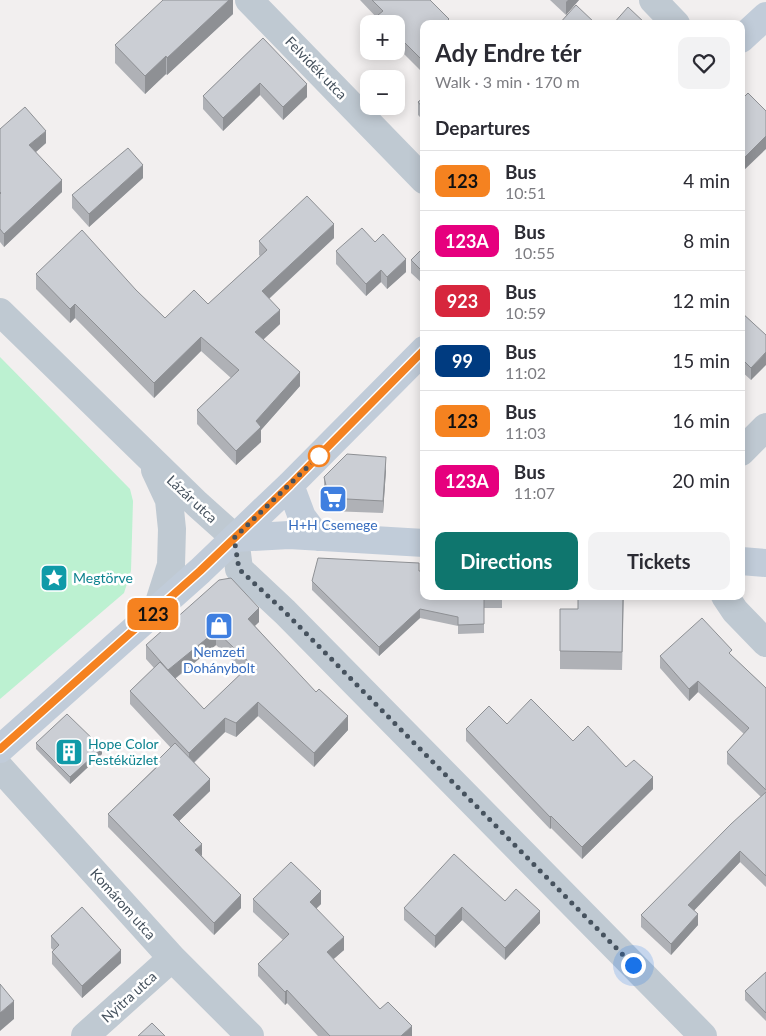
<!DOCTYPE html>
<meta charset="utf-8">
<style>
body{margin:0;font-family:Lato,sans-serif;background:#f2f2f3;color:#2b2b33;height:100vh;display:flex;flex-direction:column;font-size:19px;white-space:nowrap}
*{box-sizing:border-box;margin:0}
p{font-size:16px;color:#7c7c81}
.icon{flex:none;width:28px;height:28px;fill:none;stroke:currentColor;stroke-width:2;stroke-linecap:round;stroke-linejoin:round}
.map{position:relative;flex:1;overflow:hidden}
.panel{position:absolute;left:420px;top:20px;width:325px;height:580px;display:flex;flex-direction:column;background:#fff;border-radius:10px;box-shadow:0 2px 12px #0003}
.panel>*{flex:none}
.badge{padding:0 10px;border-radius:8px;font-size:18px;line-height:32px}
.controls{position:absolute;left:360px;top:15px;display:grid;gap:10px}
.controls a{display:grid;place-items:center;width:45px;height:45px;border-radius:10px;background:#fff;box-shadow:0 2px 12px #0003;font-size:25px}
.you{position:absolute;width:25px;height:25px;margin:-12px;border:4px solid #fff;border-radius:50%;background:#1a73e8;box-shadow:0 0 0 8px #1a73e833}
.map>.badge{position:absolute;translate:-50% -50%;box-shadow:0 0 0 2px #fff}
h2{padding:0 15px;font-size:19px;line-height:45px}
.round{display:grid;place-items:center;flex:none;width:52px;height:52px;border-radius:10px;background:#f2f2f3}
.head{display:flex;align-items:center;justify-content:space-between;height:85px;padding:0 15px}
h1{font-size:24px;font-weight:700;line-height:38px}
.action{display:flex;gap:10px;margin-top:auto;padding:10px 15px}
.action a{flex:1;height:58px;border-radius:10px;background:#0f766e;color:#fff;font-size:20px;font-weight:700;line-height:58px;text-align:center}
.action a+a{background:#f2f2f3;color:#2b2b33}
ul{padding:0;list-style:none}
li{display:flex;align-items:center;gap:15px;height:60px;padding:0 15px;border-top:1px solid #e1e1e2}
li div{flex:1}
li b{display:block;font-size:19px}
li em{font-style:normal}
li .badge{min-width:55px;font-weight:700;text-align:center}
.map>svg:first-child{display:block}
</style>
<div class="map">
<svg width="766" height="1036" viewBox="0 0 766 1036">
<rect width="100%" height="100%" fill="#f2efef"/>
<path fill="#bcf1d1" d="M0,357L130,489L133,501L131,571L124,593L0,699Z"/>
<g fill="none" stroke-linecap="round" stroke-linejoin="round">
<path stroke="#bfc9d2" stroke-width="28" d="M249,0L424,180
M653,0L676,24
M0,312L197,504L235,538L239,569L285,612L703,1036
M741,452L766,427
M155,470L169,500L172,529L171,565L156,612
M725,596L735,611L766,643
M0,768L172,958L250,1036
M85,1036L172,958"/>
<path stroke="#c1ccd9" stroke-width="28" d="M741,39L766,16
M290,485L302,517L317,537
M235,538L289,535L424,543
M741,561L766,563
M0,749L200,571L290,485L424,350"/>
</g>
<path fill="#afb1b6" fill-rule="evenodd" d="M233,0V14L167,75L166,74L145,94L115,63V45Z
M360,0H430L449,24H424V74L396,46V24H378V19Z
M550,0H579L566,15Z
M263,38L307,97L283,120L260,95L223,131L203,109V96Z
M424,97V121L418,115V102Z
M0,129L46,143L36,152L62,192L4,247L0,242Z
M143,178L89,227L72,208V195Z
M334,238L269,299L280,324L263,340L300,386L261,430V442L236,465L197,424V410L231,378L201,351L154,398L75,318L70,323L36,289V274L136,290L165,318L208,304L260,256L259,255V241Z
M375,242L406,272L387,289L381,282L366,296L336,264V251Z
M424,247V285L411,273V260Z
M741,312L766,335L751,380L741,371Z
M386,470L383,513L329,511L324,489V477Z
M419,571L502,596V608H484V633L458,634V626L420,618L379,656L312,590V581Z
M624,596L622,670L560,669V609H578Z
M259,622L255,626L348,730L314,767L258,716L236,737L225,732L194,763L210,791L179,821L202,856L241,908L214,935L108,827V814L157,766V761L171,748L130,704V691L154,668L146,659V645ZM216,645L244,671L204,709L175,679Z
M660,656H732L766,688V887L740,862L694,910L698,925L671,955L641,927V915L761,797L727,764V752L744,734L698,692L689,701L660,668Z
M507,724L573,741L626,767L653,789L582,859L551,828L550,829L466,741V729Z
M36,743L102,754L70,784L36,749Z
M253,899L321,904L316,908L344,950L333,959L380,1009L412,1036H318L287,1003L285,1005L258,976V964L283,940L253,912Z
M505,901L540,923L505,960L462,920L435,948L404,920V908Z
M51,936L121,963L82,998L52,964V952L53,950L51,948Z
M766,972V1021L745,1000V991Z"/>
<path fill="#8e9094" d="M229,0H233V14L167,75V58Z
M568,0H579L566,15V2Z
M449,19V24H444Z
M166,56V74L145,94V76Z
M260,83V95L223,131V118Z
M307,84V97L283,120V107Z
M46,131V143L29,158V145Z
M766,136V149L741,173V161Z
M143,165V178L89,227V214Z
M62,180V192L4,247V234Z
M334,224V238L262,305V291Z
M406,259V272L387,289V277Z
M381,270V282L366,296V284Z
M75,304V318L70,323V309Z
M280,310V324L255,347V332Z
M201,337V351L154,398V383Z
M766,352V365L751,380V368Z
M300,372V386L261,430V442L236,465V451L256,421Z
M386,457V470L383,513V501Z
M259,608V622L248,632V619Z
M420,609V618L379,656V647Z
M216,631V645L168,684V670Z
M698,681V692L689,701V689Z
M258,702V716L236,737V723Z
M348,716V730L314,767V753Z
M225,718V732L189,767V753Z
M102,748V754L70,784V777Z
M653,777V789L582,859V847Z
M210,779V791L173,827V815Z
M551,816V828L550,829V817Z
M202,844V856L195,850Z
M740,851V862L688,917V905Z
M321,891V904L310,915V902Z
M241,895V908L214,935V923Z
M462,907V920L435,948V936Z
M540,911V923L505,960V948Z
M698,914V925L671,955V944Z
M344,937V950L327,965V952Z
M121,950V963L82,998V986Z
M287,990V1003L285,1005V992Z
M14,1001V1019L0,1031V1013Z
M412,1026V1036H401Z"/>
<path fill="#cbced4" stroke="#8e9094" d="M163,0H229L167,58L166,56L145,76L115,45Z
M372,0H430L449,19L444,24H424V62L396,34V24H387L378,15L383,11Z
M576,5L596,24H559Z
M628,7L646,24H613Z
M263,38L307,84L283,107L260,83L223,118L203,96Z
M748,93L766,111V136L741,161V100Z
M424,97V109L418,102Z
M25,107L46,131L29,145L62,180L4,234L0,229V194L1,193L0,192V129Z
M128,148L143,165L89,214L72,195Z
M307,196L334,224L262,291L280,310L255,332L300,372L256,421L261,427L236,451L197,410L239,370L201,337L154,383L75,304L70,309L36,274L82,230L136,290L165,318L194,290L208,304L267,250L259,241Z
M362,228L375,242L383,234L406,259L387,277L381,270L366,284L336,251Z
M424,247V273L411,260Z
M741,312L766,335V352L751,368L741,358Z
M347,454L386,457L383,501L329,498L324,477Z
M318,558L419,563V571H424V596H502V599H484V624L458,625V617L420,609L379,647L312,581Z
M231,578L259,608L248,619L316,692L319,689L348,716L314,753L258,702L236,723L225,718L189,753L130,691L160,662L204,709L251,664L216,631L168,670L146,645L219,580Z
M578,596H623L622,652L560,651V609H578Z
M702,618L732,650L729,653L766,688V790L727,752L749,728L698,681L689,689L660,656Z
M531,699L573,741L588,726L626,767L634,760L653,777L582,847L551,816L550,817L466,729L489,706L507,724Z
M67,714L102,748L70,777L36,743Z
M175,743L210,779L173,815L202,844L195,850L241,895L214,923L108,814L160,764L157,761Z
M766,792V876L740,851L688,905L698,914L671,944L641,915L731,824Z
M454,854L505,901L516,889L540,911L505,948L462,907L435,936L404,908Z
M291,862L321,891L310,902L344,937L327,952L380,1009L388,1002L412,1026L401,1036H330L287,990L285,992L258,964L289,934L253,899Z
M82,907L121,950L82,986L52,952L59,945L51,936Z
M766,972V1013L745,991Z
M0,984L14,1001L0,1013Z
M152,1023L165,1036H138Z"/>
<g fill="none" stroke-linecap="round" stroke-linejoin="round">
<defs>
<path id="line" d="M0,749L200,571L290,485L424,350"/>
</defs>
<use href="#line" stroke="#fff" stroke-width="11"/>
<use href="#line" stroke="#f58220" stroke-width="8"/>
<path stroke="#46525e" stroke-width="5" stroke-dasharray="0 9" d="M319,456L234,538L239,569L285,612L633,965"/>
</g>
<defs>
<symbol id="supermarket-square" viewBox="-11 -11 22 22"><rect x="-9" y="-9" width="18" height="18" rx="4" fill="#3f7fe0" stroke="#fff"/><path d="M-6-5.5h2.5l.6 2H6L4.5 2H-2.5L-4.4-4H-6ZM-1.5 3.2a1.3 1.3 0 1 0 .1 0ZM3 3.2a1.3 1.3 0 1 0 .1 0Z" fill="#fff"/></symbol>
<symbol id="sight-square" viewBox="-11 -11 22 22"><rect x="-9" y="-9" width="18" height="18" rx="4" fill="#0f9aa8" stroke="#fff"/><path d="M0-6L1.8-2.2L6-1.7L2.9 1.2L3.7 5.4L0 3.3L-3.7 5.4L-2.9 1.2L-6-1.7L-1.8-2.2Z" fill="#fff"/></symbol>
<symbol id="shop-square" viewBox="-11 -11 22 22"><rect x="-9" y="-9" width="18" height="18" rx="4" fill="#3f7fe0" stroke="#fff"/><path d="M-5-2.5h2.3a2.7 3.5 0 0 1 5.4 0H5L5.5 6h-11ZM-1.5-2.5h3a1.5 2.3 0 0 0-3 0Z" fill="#fff"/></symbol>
<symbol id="building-square" viewBox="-11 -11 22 22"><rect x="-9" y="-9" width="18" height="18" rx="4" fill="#0f9aa8" stroke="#fff"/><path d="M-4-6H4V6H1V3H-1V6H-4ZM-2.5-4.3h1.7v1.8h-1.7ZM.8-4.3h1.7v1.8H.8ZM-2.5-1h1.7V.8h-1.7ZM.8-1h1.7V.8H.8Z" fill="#fff"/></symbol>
</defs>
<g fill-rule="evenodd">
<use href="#supermarket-square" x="317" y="483" width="32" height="32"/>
<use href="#sight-square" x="38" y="562" width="32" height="32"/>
<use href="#shop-square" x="203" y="610" width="32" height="32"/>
<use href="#building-square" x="53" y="736" width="32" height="32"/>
</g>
<circle fill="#fff" stroke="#f58220" stroke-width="2.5" cx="319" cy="456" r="10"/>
<g text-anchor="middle" stroke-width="5" stroke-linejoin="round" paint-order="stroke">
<g font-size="14" fill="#46525e" stroke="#fff">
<text transform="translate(316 68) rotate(46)" y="5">Felvidék utca</text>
<text transform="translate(192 499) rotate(43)" y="5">Lázár utca</text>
<text transform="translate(123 904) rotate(48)" y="5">Komárom utca</text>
<text transform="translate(129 997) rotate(-42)" y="5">Nyitra utca</text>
</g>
<g font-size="14" fill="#366cbe" stroke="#fff">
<text x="333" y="530">H+H Csemege</text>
<text x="219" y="657">Nemzeti<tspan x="219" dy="16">Dohánybolt</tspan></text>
</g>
<g font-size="14" fill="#0d838f" stroke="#fff" text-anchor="start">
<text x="73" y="583">Megtörve</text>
<text x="88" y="749">Hope Color<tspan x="88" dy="16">Festéküzlet</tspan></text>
</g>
</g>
</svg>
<div class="controls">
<a>+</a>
<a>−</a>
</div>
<div class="you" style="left:633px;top:965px"></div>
<b class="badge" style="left:153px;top:614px;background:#f58220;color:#111">123</b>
<section class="panel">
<div class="head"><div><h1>Ady Endre tér</h1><p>Walk · 3 min · 170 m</p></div><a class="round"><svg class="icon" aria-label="heart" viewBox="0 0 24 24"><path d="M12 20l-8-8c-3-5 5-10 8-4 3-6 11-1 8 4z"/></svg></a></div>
<h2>Departures</h2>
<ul>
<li><span class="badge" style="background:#f58220;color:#111">123</span><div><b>Bus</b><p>10:51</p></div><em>4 min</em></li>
<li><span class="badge" style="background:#e6007e;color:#fff">123A</span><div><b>Bus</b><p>10:55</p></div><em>8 min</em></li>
<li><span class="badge" style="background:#d7263d;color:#fff">923</span><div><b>Bus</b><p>10:59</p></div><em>12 min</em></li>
<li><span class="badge" style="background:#003b80;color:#fff">99</span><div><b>Bus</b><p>11:02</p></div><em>15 min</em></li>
<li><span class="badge" style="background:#f58220;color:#111">123</span><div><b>Bus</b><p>11:03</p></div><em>16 min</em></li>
<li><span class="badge" style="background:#e6007e;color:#fff">123A</span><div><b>Bus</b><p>11:07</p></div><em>20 min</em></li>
</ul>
<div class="action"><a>Directions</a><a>Tickets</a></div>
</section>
</div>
